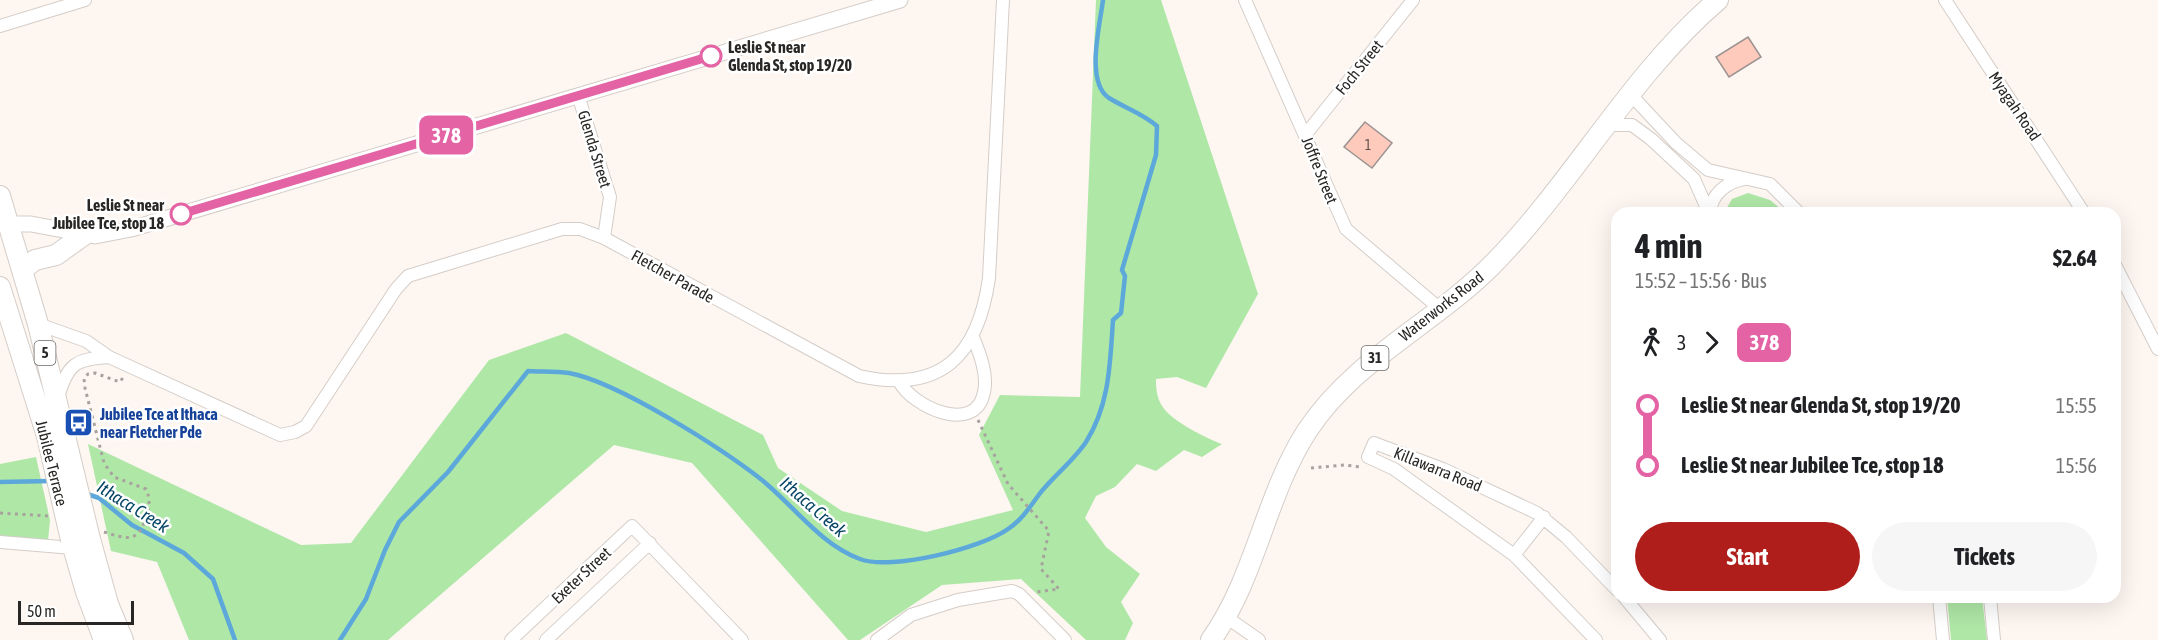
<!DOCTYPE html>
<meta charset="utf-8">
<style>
body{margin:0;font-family:"Asap Condensed",sans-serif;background:#f6f6f6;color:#202124;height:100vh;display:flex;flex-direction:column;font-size:22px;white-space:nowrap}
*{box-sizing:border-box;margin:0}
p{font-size:20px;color:#757577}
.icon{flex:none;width:33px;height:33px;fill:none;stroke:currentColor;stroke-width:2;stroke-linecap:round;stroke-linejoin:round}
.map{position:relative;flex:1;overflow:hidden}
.details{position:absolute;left:1611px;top:207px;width:510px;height:396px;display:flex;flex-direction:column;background:#fff;border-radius:18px;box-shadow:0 6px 24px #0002}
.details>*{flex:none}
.badge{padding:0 12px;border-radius:9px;font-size:21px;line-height:39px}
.scale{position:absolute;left:18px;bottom:15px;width:116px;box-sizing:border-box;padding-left:6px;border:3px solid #292725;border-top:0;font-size:16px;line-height:21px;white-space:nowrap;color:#292725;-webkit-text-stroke:4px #fff;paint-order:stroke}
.map>.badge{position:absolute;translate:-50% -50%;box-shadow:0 0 0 3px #fff}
.legs{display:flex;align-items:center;gap:9px;height:66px;padding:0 24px;font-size:20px}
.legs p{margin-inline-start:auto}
.overview{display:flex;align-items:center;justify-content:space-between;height:102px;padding:0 24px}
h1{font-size:33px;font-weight:700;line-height:45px}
.button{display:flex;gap:12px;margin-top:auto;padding:12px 24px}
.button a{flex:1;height:69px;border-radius:36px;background:#af1e1b;color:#fff;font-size:24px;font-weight:700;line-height:69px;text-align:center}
.button a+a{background:#f6f6f6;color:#202124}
ul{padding:0 24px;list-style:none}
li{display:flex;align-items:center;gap:21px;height:60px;font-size:22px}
li i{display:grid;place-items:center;width:9px;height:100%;margin:0 8px;background:currentColor}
li i::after{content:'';width:15px;height:15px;margin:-8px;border:4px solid;border-radius:50%;background:#fff}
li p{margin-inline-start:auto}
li:first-child i{background:linear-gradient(#0000 50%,currentColor 0)}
li:last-child i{background:linear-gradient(currentColor 50%,#0000 0)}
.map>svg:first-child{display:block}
</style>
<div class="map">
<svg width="2158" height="640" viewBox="0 0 2158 640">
<rect width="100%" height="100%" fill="#fdf6f1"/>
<path fill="#afe7a7" d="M1096,0H1161L1258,294L1206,388L1177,377L1156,379C1156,391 1157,400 1165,410C1175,422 1207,439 1222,444L1202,457L1184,450L1156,471L1137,464L1115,487L1096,496L1085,518L1106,547L1140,574L1121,602L1133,623L1125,640H1086L1021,579L942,585L860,640H848L692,463L614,445L388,640H189L157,562L111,551L88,444L301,545L351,543L489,360L566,333L763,435L778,468L842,511L926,532L1013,510L979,435L1000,395L1080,397Z
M1748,193L1770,200L1786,213H1724L1732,199Z
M36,457L50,520L48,541L0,536V464Z
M1947,597H1982L1987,640H1951Z"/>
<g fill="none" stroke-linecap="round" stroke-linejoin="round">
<path stroke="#5ca8da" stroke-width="4.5" d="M0,482L51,481
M84,493L99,498L132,525L184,553L213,579L235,640
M340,640L366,599L385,550L399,522L448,472L528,371C541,372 555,371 569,373C618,382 721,448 762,480C794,506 820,544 860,559C891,571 982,548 1008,529C1023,519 1031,505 1041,492C1055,475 1074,460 1086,442C1110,404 1110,362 1113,320L1121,313L1125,276L1122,270L1156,155L1157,126C1142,113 1125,108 1109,98C1085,82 1100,25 1103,0"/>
</g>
<path fill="#fecabc" stroke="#9b9391" stroke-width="1.5" d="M1748,37L1761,57L1729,77L1716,57Z
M1365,122L1392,143L1372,168L1344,147Z"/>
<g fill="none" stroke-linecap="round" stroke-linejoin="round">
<defs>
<path id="minor" d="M1245,0L1346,229L1439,308
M1945,0L2084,213
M0,26L85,0
M578,95L610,197L604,238
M1632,96L1676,143L1708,170L1770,184L1799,213
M1608,125H1632L1651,139L1694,179L1709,213
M1306,134L1413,0
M1710,213C1711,194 1727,182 1744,179
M2115,265L2158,349
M38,324L86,341L109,357L280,435L295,432L306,426L396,289L408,276L562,229H580L604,238L859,376C941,394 978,356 989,278L1003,0
M899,381C912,407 976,436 984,392C988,375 980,354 973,337
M58,397C68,364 75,359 109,357
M0,542L73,548
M1514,555L1544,517
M1624,597L1660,640
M1939,597L1943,640
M1990,597L1994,640
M1226,617L1259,640
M511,640L632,526L742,640
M546,640L650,543
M877,640L911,615L958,600L1012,591L1019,594L1065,640
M1596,640L1514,555L1394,469L1368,457L1374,443L1443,469L1537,513L1566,537L1617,590"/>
<path id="tertiary" d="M0,224H31L95,236L131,229L900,0"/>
<path id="primary" d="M1211,640C1256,577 1265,496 1307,431C1355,358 1436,323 1495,262C1574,181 1632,73 1718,0"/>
<path id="trunk" d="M0,196L38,324L65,436
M23,269L35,260L56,255L84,235
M0,287L47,436
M90,539L108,604L123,640
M71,540L86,592L104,640"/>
</defs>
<use href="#minor" stroke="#d4cdc8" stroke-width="14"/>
<use href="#tertiary" stroke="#d4cdc8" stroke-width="17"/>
<use href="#primary" stroke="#d4cdc8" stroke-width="22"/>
<use href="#trunk" stroke="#d4cdc8" stroke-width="22"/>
<path stroke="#a7a29e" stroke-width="3" stroke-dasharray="3 4.5" stroke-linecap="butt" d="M978,420L1008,484L1049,531L1041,569L1059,589L1036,592
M1311,468L1344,465L1361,467
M0,513L49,516
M104,532C127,539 138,544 146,517C149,506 151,500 146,489L114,477L104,463L85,388L84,379L88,374L95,373L120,382L124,376"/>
<use href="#minor" stroke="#fff" stroke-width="12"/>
<use href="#tertiary" stroke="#fff" stroke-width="15"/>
<use href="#primary" stroke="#fff" stroke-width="20"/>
<use href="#trunk" stroke="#fff" stroke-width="20"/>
<defs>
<path id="trunk-bridge" d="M47,436L71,540
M65,436L90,539"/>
</defs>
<use href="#trunk-bridge" stroke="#d4cdc8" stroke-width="22" stroke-linecap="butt"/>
<use href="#trunk-bridge" stroke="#fff" stroke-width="20"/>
</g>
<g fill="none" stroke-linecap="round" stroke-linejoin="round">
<defs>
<path id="line-1" d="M181,214L711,56"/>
</defs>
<use href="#line-1" stroke="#fff" stroke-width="14"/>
<use href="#line-1" stroke="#e463a4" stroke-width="9"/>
</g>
<defs>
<symbol id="bus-square" viewBox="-11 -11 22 22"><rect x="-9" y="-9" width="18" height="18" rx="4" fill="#1a4fb4" stroke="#fff"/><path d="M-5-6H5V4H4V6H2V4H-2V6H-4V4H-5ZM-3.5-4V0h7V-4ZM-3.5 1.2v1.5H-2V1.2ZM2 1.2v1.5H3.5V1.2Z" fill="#fff"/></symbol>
</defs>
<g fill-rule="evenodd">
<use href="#bus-square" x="62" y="406" width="33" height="33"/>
</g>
<g fill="#fff" stroke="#e463a4" stroke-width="3">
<circle cx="711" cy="56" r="10"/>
<circle cx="181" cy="214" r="10"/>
</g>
<g text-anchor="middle" stroke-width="5" stroke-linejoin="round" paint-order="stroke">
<g font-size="14" fill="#5e504b">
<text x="1368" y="150">1</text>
</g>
<g fill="#fff" stroke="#696866" stroke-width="1.5">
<rect x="34.5" y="341" width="21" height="24" rx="4.5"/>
<rect x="1361.5" y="346" width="27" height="24" rx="4.5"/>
</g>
<g font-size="15" font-weight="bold" fill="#292725">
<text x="45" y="358">5</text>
<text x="1375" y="363">31</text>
</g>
<g font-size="16" font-weight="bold" fill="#292725" stroke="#fff" text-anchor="start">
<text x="728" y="53">Leslie St near<tspan x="728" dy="18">Glenda St, stop 19/20</tspan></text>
<text x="164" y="211" text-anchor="end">Leslie St near<tspan x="164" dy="18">Jubilee Tce, stop 18</tspan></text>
</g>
<g font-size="16" fill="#292725" stroke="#fff">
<text transform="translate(1359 67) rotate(-51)" y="6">Foch Street</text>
<text transform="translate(2015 106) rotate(56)" y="6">Myagah Road</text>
<text transform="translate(595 149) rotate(73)" y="6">Glenda Street</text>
<text transform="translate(1320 170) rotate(68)" y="6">Joffre Street</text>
<text transform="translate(673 276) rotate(29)" y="6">Fletcher Parade</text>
<text transform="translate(1441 306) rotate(-38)" y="6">Waterworks Road</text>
<text transform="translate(52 463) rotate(76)" y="6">Jubilee Terrace</text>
<text transform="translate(1438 469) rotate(22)" y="6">Killawarra Road</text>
<text transform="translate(581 575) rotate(-43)" y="6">Exeter Street</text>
</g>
<g font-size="16" font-weight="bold" fill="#164399" stroke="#fff" text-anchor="start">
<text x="100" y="420">Jubilee Tce at Ithaca<tspan x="100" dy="18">near Fletcher Pde</tspan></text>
</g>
<g font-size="18" font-style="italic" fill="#074667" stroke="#fff">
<text transform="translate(133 507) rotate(32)" y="6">Ithaca Creek</text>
<text transform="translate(813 507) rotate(41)" y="6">Ithaca Creek</text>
</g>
</g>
</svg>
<div class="scale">50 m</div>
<b class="badge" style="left:446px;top:135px;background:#e463a4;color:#fff">378</b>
<section class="details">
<div class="overview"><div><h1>4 min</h1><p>15:52 – 15:56 · Bus</p></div><b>$2.64</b></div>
<div class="legs"><svg class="icon" aria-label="walk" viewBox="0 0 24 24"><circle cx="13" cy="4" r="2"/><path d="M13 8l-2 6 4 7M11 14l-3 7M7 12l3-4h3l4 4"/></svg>3<svg class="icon" aria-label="forward" viewBox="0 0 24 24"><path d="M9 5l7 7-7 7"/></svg><b class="badge" style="background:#e463a4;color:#fff">378</b></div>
<ul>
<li><i style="color:#e463a4"></i><b>Leslie St near Glenda St, stop 19/20</b><p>15:55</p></li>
<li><i style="color:#e463a4"></i><b>Leslie St near Jubilee Tce, stop 18</b><p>15:56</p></li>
</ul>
<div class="button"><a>Start</a><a>Tickets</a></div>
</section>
</div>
